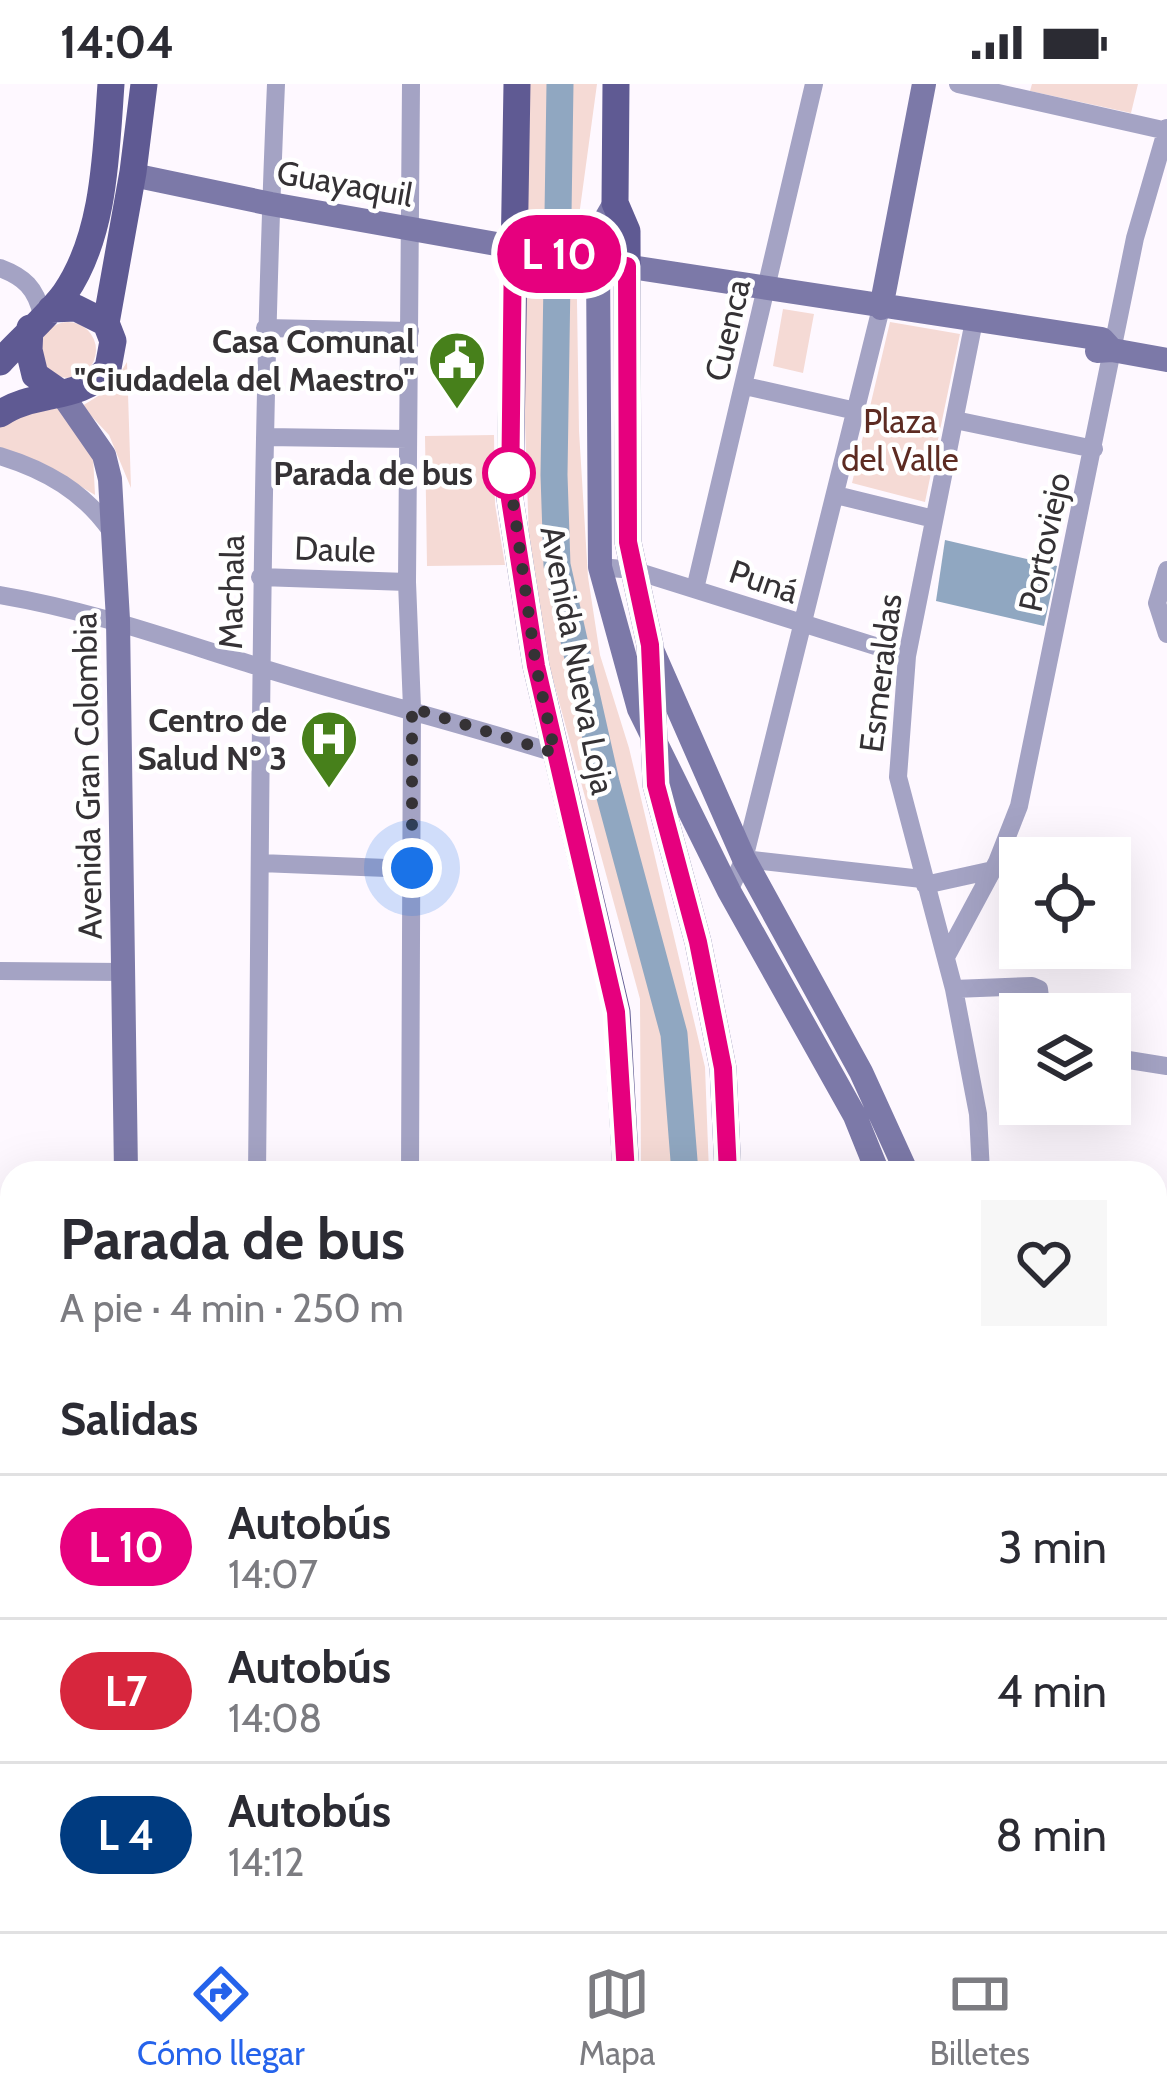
<!DOCTYPE html>
<html lang="es">
<meta charset="utf-8">
<style>
body{margin:0;font-family:Cabin,sans-serif;background:#f7f7f7;color:#2b2b33;height:100vh;display:flex;flex-direction:column;font-size:45px;white-space:nowrap}
*{box-sizing:border-box;margin:0}
p{font-size:39px;color:#7c7c81}
.icon{flex:none;width:66px;height:66px;fill:none;stroke:currentColor;stroke-width:2;stroke-linecap:round;stroke-linejoin:round}
.map{position:relative;flex:1;overflow:hidden}
.panel{position:absolute;left:0px;top:1077px;width:1167px;height:771px;display:flex;flex-direction:column;background:#fff;border-radius:36px 36px 0 0;box-shadow:0 12px 48px #0002}
.panel>*{flex:none}
.badge{padding:0 24px;border-radius:39px;font-size:42px;line-height:78px}
.buttons{position:absolute;left:999px;top:753px;display:grid;gap:24px}
.buttons a{display:grid;place-items:center;width:132px;height:132px;border-radius:0px;background:#fff;box-shadow:0 12px 48px #0002;font-size:60px}
.you{position:absolute;width:60px;height:60px;margin:-30px;border:9px solid #fff;border-radius:50%;background:#1a73e8;box-shadow:0 0 0 18px #1a73e833}
.map>.badge{position:absolute;translate:-50% -50%;box-shadow:0 0 0 6px #fff}
h2{padding:0 60px;font-size:45px;line-height:108px}
.round{display:grid;place-items:center;flex:none;width:126px;height:126px;border-radius:0px;background:#f7f7f7}
.summary{display:flex;align-items:center;justify-content:space-between;height:204px;padding:0 60px}
h1{font-size:57px;font-weight:700;line-height:90px}
ul{padding:0;list-style:none}
li{display:flex;align-items:center;gap:36px;height:144px;padding:0 60px;border-top:3px solid #e1e1e2}
li div{flex:1}
li b{display:block;font-size:45px}
li em{font-style:normal}
li .badge{min-width:132px;font-weight:700;text-align:center}
.status{display:flex;justify-content:space-between;align-items:center;height:84px;padding:0 60px;background:#fff;direction:ltr}
.status svg{height:33px;fill:currentColor}
.tabs{display:flex;justify-content:space-around;align-items:center;height:168px;border-top:3px solid #e1e1e2;background:#fff;font-size:33px;color:#7c7c81}
.tabs a{display:grid;justify-items:center;gap:6px}
.tabs .active{color:#2563eb}
.map>svg:first-child{display:block}
</style>
<div class="status"><b>14:04</b><svg viewBox="0 0 49 12"><path d="M0 12V9h3v3zM5 12V6h3v6zM10 12V3h3v9zM15 12V0h3v12zM26 1h20v11H26zM47 4h2v5h-2z"/></svg></div>
<div class="map">
<svg width="1167" height="1847" viewBox="0 0 1167 1847">
<rect width="100%" height="100%" fill="#fef8ff"/>
<path fill="#f5dad5" d="M527,0H597L576,154L579,347L588,493L600,571L629,664L705,983L709,1089H641L640,915L545,566L529,456L524,309Z
M1032,0H1138L1131,29L1030,7Z
M783,225L814,230L803,289L773,282Z
M890,238L960,250L925,418L852,399Z
M40 266a28 28 0 1 1 56 0a28 28 0 1 1-56 0Z
M127,278L131,404L109,351L82,322L111,304Z
M59,324L93,372L95,411L40,378L0,365V343L17,331Z
M494,351L495,420L505,481L427,482L425,352Z
M691,1836H859V1847H691Z
M949,1836H1060V1847H949Z"/>
<path fill="#90a7c1" d="M945,456L1057,482L1044,542L936,517Z"/>
<g fill="none" stroke-linecap="round" stroke-linejoin="round">
<path stroke="#90a7c1" stroke-width="27" d="M560,0L554,391L557,481L606,698L674,950L685,1089
M488,1847L492,1836"/>
<path stroke="#a4a3c4" stroke-width="18" d="M958,0L1167,47
M0,184C24,193 36,204 42,231
M974,237L907,572L898,693L954,905L978,1030L981,1089
M265,244L410,247
M745,302L856,327
M955,336L1094,365
M265,353L408,355
M0,372C46,386 84,408 111,447
M836,411L934,435
M600,483L633,486L907,572
M1167,486L1157,519L1167,550
M260,493L407,498
M695,505L814,0
M0,511C89,526 170,555 256,582C355,613 456,638 555,669
M744,775L922,795
M260,779L412,785
M925,801L993,786
M729,807L744,775L881,224
M946,873L997,778L1019,722L1135,154L1167,44
M0,887L123,888
M954,905L1032,902L1039,905L1042,930
M1110,973L1167,982
M257,1089C261,726 260,363 276,0
M410,1089L412,624L407,498L411,0
M0,1161H12
M1155,1195L1167,1163
M1155,1208L1167,1206
M0,1441H12
M247,1847V1836"/>
<path stroke="#7c79a8" stroke-width="24" d="M133,91L271,120L598,178L1102,255L1112,266
M615,119L601,143L598,178L600,483L639,625L729,807L855,1032L878,1089
M881,224L924,0
M1097,267L1112,266L1167,276
M61,309L104,371L110,395L118,536L126,1089
M653,568L744,775L861,988L907,1089
M0,1691H12
M128,1836V1847
M1097,1836L1100,1847
M1128,1836L1131,1847"/>
<path stroke="#5f5a93" stroke-width="27" d="M517,0L510,415L536,582L617,928L626,1089
M616,0L615,119L627,147L628,458L650,561L656,701L698,858L723,984L728,1089
M106,239L133,88L144,0
M30,244L29,266L35,291L61,309
M0,278C18,258 50,230 65,209C105,151 106,68 111,0
M0,330C34,306 81,318 108,284L113,257L106,239L76,224L51,225
M455,1847L459,1836
M532,1847L537,1836"/>
</g>
<g fill="none" stroke-linecap="round" stroke-linejoin="round">
<defs>
<path id="line" d="M626,1089L616,928L536,582L510,415L513,161L627,182L628,458L650,561L656,701L698,858L723,984L728,1089"/>
</defs>
<use href="#line" stroke="#fff" stroke-width="27"/>
<use href="#line" stroke="#e6007e" stroke-width="18"/>
<path stroke="#353235" stroke-width="12" stroke-dasharray="0 21.6" d="M412,784V624L555,669L536,582L509,389"/>
</g>
<defs>
<symbol id="civic-pin" viewBox="-11 -11 22 30"><path d="M0 17L-7.5 6A9.5 9.5 0 1 1 7.5 6Z" fill="#47801b" stroke="#fff"/><path d="M-.6-6.5H3V-4.5H.6V-3L4-1V1h2V6H-6V1h2V-1L-.6-3ZM-1.2 2.5V6h2.4V2.5Z" fill="#fff"/></symbol>
<symbol id="hospital-pin" viewBox="-11 -11 22 30"><path d="M0 17L-7.5 6A9.5 9.5 0 1 1 7.5 6Z" fill="#47801b" stroke="#fff"/><path d="M-5-5h3v3.5h4V-5h3V5h-3V1.5h-4V5h-3Z" fill="#fff"/></symbol>
</defs>
<g fill-rule="evenodd">
<use href="#civic-pin" x="424" y="243" width="66" height="90"/>
<use href="#hospital-pin" x="296" y="622" width="66" height="90"/>
</g>
<circle fill="#fff" stroke="#e6007e" stroke-width="6" cx="509" cy="389" r="24"/>
<g text-anchor="middle" stroke-width="9" stroke-linejoin="round" paint-order="stroke">
<g font-size="33" fill="#353235" stroke="#fff">
<text transform="translate(345 99) rotate(10)" y="12">Guayaquil</text>
<text transform="translate(727 246) rotate(-77)" y="12">Cuenca</text>
<text transform="translate(1044 458) rotate(-78)" y="12">Portoviejo</text>
<text transform="translate(335 465) rotate(2)" y="12">Daule</text>
<text transform="translate(764 497) rotate(19)" y="12">Puná</text>
<text transform="translate(231 508) rotate(-89)" y="12">Machala</text>
<text transform="translate(578 576) rotate(79)" y="12">Avenida Nueva Loja</text>
<text transform="translate(880 589) rotate(-83)" y="12">Esmeraldas</text>
<text transform="translate(87 692) rotate(-91)" y="12">Avenida Gran Colombia</text>
</g>
<g font-size="33" font-weight="bold" fill="#353235" stroke="#fff" text-anchor="end">
<text x="415" y="269">Casa Comunal<tspan x="415" dy="38">"Ciudadela del Maestro"</tspan></text>
<text x="287" y="648">Centro de<tspan x="287" dy="38">Salud Nº 3</tspan></text>
</g>
<g font-size="33" fill="#5d2b22" stroke="#fff">
<text x="900" y="349">Plaza<tspan x="900" dy="38">del Valle</tspan></text>
</g>
<g font-size="33" font-weight="bold" fill="#353235" stroke="#fff" text-anchor="end">
<text x="473" y="401">Parada de bus</text>
</g>
</g>
</svg>
<div class="buttons">
<a><svg class="icon" aria-label="locate" viewBox="0 0 24 24"><circle cx="12" cy="12" r="6"/><path d="M12 2v4M12 18v4M2 12h4M18 12h4"/></svg></a>
<a><svg class="icon" aria-label="layers" viewBox="0 0 24 24"><path d="M12 4l9 5-9 5-9-5zM3 14l9 5 9-5"/></svg></a>
</div>
<div class="you" style="left:412px;top:784px"></div>
<b class="badge" style="left:559px;top:170px;background:#e6007e;color:#fff">L 10</b>
<section class="panel">
<div class="summary"><div><h1>Parada de bus</h1><p>A pie · 4 min · 250 m</p></div><a class="round"><svg class="icon" aria-label="heart" viewBox="0 0 24 24"><path d="M12 20l-8-8c-3-5 5-10 8-4 3-6 11-1 8 4z"/></svg></a></div>
<h2>Salidas</h2>
<ul>
<li><span class="badge" style="background:#e6007e;color:#fff">L 10</span><div><b>Autobús</b><p>14:07</p></div><em>3 min</em></li>
<li><span class="badge" style="background:#d7263d;color:#fff">L7</span><div><b>Autobús</b><p>14:08</p></div><em>4 min</em></li>
<li><span class="badge" style="background:#003b80;color:#fff">L 4</span><div><b>Autobús</b><p>14:12</p></div><em>8 min</em></li>
</ul>
</section>
</div>
<nav class="tabs">
<a class="active"><svg class="icon" aria-label="directions" viewBox="0 0 24 24"><path d="M12 3l9 9-9 9-9-9zM9 14v-3h6M13 9l2 2-2 2"/></svg>Cómo llegar</a>
<a><svg class="icon" aria-label="map" viewBox="0 0 24 24"><path d="M3 6l6-2 6 2 6-2v14l-6 2-6-2-6 2zM9 4v14M15 6v14"/></svg>Mapa</a>
<a><svg class="icon" aria-label="tickets" viewBox="0 0 24 24"><path d="M3 7h18v10H3zM15 7v10"/></svg>Billetes</a>
</nav>
